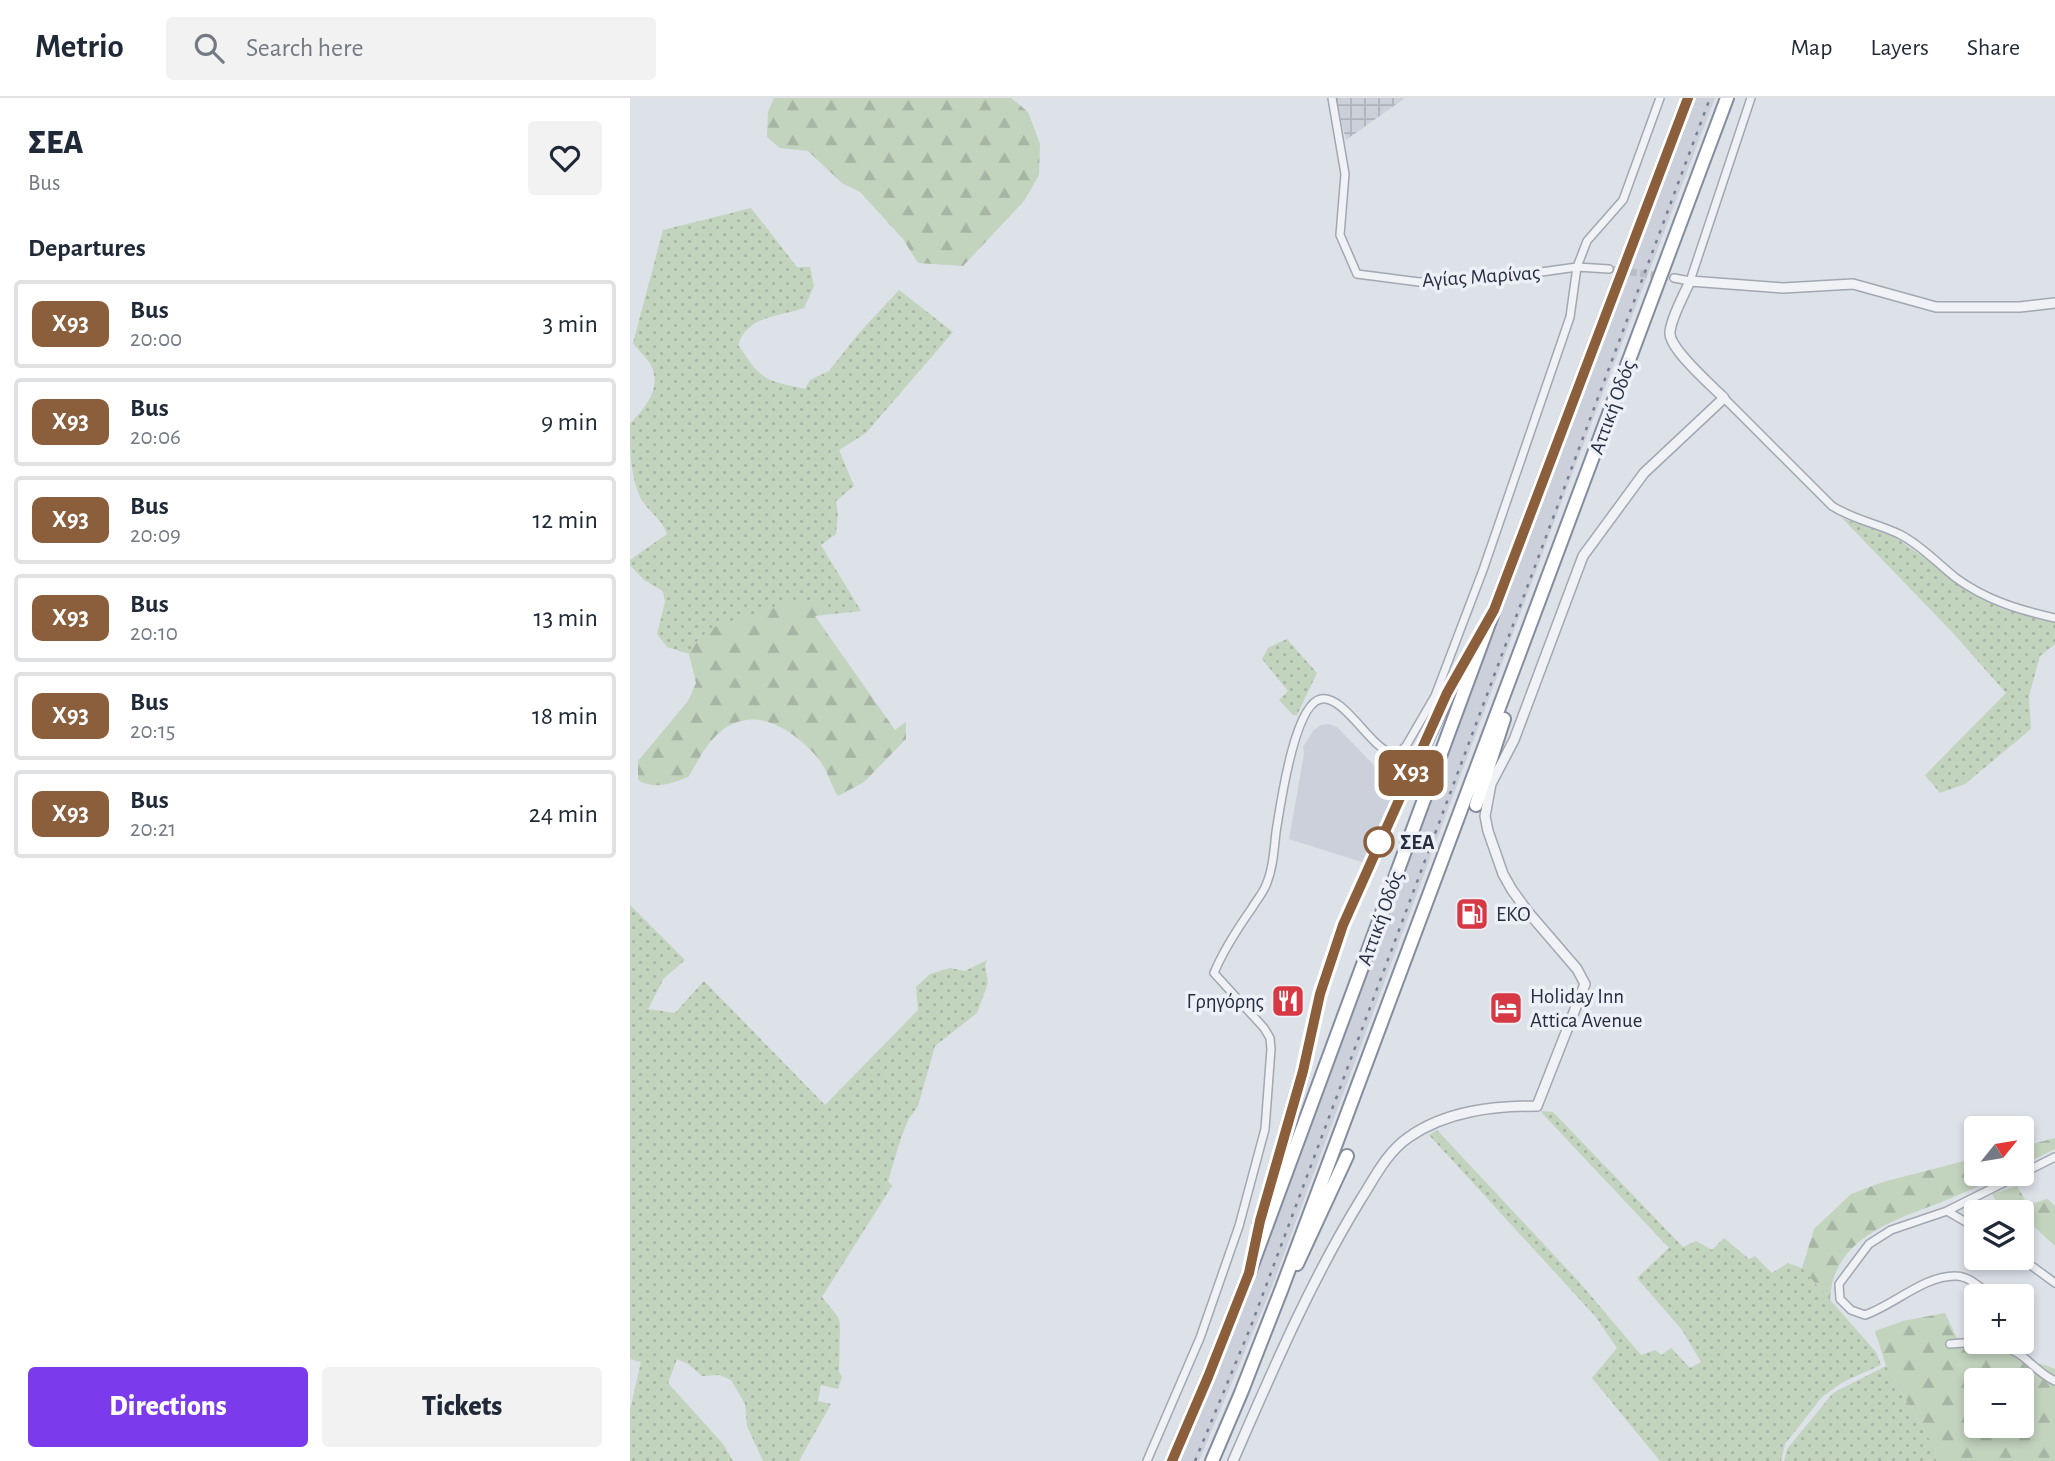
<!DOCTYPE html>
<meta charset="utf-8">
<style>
body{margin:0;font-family:"Alegreya Sans",sans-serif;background:#f2f2f3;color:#1f2937;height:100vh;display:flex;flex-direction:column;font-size:26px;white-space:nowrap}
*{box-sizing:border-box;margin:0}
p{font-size:23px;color:#747a83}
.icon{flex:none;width:38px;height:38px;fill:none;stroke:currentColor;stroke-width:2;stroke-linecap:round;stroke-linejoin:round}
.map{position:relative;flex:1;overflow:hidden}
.drawer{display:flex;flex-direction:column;background:#fff;width:630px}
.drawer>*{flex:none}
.badge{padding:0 14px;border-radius:10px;font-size:24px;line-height:46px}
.needle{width:46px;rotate:60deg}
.controls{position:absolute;left:1334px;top:1018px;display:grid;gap:14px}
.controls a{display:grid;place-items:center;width:70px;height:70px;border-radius:7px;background:#fff;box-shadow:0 4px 10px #0003;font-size:35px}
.map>.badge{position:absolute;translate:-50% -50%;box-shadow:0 0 0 4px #fff}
h2{padding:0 28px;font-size:26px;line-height:63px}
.round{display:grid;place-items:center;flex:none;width:74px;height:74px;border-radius:7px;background:#f2f2f3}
.headline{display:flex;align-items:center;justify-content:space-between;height:119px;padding:0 28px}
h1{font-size:33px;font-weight:800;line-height:52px}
.primary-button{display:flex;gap:14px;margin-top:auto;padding:14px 28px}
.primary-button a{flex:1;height:80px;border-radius:7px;background:#7c3aed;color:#fff;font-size:28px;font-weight:800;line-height:80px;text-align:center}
.primary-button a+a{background:#f2f2f3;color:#1f2937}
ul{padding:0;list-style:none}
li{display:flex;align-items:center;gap:21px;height:88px;margin:0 14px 10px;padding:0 14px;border:4px solid #e0e1e3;border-radius:7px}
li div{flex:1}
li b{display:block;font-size:26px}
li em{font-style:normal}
li .badge{min-width:77px;font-weight:700;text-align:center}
header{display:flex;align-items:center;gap:42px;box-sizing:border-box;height:98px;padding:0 35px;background:#fff;border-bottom:2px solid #e0e1e3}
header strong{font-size:33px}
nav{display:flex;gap:38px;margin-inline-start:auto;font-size:24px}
.search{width:490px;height:63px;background:#f2f2f3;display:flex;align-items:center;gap:18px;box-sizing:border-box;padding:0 24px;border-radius:7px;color:#747a83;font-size:26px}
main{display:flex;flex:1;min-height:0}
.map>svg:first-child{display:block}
</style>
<header>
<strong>Metrio</strong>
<div class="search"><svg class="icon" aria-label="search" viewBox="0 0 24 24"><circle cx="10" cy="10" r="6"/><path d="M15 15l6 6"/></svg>Search here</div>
<nav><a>Map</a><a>Layers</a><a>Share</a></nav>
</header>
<main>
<section class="drawer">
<div class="headline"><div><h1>ΣΕΑ</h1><p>Bus</p></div><a class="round"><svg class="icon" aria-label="heart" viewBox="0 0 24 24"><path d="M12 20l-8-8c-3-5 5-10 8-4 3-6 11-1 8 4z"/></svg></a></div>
<h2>Departures</h2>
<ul>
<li><span class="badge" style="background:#8b5e3c;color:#fff">X93</span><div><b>Bus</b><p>20:00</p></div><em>3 min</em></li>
<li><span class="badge" style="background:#8b5e3c;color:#fff">X93</span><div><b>Bus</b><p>20:06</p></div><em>9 min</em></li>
<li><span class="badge" style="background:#8b5e3c;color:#fff">X93</span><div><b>Bus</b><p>20:09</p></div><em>12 min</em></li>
<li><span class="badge" style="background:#8b5e3c;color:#fff">X93</span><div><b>Bus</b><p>20:10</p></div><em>13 min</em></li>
<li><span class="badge" style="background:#8b5e3c;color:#fff">X93</span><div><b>Bus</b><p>20:15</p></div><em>18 min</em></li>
<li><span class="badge" style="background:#8b5e3c;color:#fff">X93</span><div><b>Bus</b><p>20:21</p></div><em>24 min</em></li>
</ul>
<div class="primary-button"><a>Directions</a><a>Tickets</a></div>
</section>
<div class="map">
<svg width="1425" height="1363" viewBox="0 0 1425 1363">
<defs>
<pattern id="industrial-grid" width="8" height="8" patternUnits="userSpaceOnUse" patternTransform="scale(1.75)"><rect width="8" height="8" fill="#cbd0da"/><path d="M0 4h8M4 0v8" fill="none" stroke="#aeb3bc"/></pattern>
<pattern id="grass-dots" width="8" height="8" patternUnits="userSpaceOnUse" patternTransform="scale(1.75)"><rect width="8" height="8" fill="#c2d3be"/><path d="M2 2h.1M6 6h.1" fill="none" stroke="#a7b5a4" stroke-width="1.8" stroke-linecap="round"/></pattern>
<pattern id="forest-firs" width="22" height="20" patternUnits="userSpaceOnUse" patternTransform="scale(1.75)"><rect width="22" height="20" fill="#c2d3be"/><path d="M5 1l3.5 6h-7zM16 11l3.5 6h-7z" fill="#a7b5a4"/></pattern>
</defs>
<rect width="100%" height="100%" fill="#dde1e8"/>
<path fill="#cbd0da" d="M1064,0H1085L926,419L641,1191L569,1363H551L706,961L906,418Z
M699,626L707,629L760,684L765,694V702L735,765L659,741L674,656L673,649L684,632L691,627Z"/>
<path fill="url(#industrial-grid)" d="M705,0H775L716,42Z"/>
<path fill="url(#grass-dots)" d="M121,110L167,169H180L184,188L174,210C148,219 118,217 108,247C132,282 133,282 175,291L180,282L199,273L229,235L269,192L323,234L236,335L209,352L224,388L206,403L208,417L206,436L191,447L231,513L195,517L188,505H161L70,539L59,556L37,549L27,536L35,504L33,493L14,482L0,467V462L37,436C32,421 19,414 11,401C0,377 0,353 0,326C15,310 32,291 21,267C17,260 8,252 3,245L33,132Z
M1212,420L1265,439L1337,490L1372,511L1425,524V546L1410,558L1399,598L1401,631L1335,686L1310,695L1295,677L1376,595L1323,535Z
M657,541L687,575L667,617H663L649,602L658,593L632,561L638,550Z
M0,807L55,862L34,880L18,911L45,915L74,883L195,1007L288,912L286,889L300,876L320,870L335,873L357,862L355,867L358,885L347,915L305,948L288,1008L278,1022L271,1040L258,1083L262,1088L192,1199L208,1219L210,1225L209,1274L212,1279L208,1291L191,1287L188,1303L201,1306L169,1363H133L117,1328L115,1306L101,1282L89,1277L72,1278L58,1266L47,1261L38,1285L93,1346L103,1363H0V1312L11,1264L0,1261Z
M910,1013L923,1014L1053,1149L1066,1143L1082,1152L1094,1140L1119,1161L1125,1158L1142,1175L1158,1165L1172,1170L1246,1254L1251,1267L1213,1284L1192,1299L1155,1346L1151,1363H1030L962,1280L987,1250L965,1218L799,1037L807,1032L950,1185L1011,1257L1025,1252L1032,1257L1041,1250L1060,1270L1071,1264L1052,1232L1007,1180L1039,1150Z
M1256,1268L1305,1351L1306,1363H1154L1157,1351L1203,1295Z"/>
<path fill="url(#forest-firs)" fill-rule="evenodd" d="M144,0H381L398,14L410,46L409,77L394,103L333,168L288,165L273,141L230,94L212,85L178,53L150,50L137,39L138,14Z
M161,505H189L195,517L185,518L265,632L276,624V641L234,684L208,698C200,686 198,672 188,660C155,622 110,601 75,651C68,660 65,670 58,679C40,686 25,692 8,682V663L58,603L66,585L59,556L70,539L88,527Z
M1425,1040V1051L1391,1068V1049Z
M1346,1060V1076H1374C1352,1087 1331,1096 1309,1105C1261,1123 1202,1142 1200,1202L1172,1170L1184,1131L1221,1096L1253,1084Z
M1387,1088L1398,1107L1417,1101L1425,1108V1148L1400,1125L1391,1126V1115H1373L1362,1096Z
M1315,1215L1327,1240L1367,1250L1425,1271V1363H1306L1305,1351L1256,1268L1245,1233L1273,1223ZM1346,1283H1391V1328H1346Z"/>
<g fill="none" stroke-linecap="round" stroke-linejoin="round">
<path stroke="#b8bdc6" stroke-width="7" stroke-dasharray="7 3.5" stroke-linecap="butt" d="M979,171L1044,180"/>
<defs>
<path id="minor" d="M702,0L715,76L710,137L727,176L789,184L897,176L947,169L979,171
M1044,180L1060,183L1121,0
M1094,300L1202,408C1224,422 1249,426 1271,437C1292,448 1308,466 1326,480C1356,502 1389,512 1425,520
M1317,1113L1346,1130
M1391,1160L1425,1185
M1364,1199C1352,1192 1340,1178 1326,1178C1295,1177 1264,1207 1235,1217L1221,1212L1210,1201L1209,1186L1239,1146L1261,1132L1317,1113L1425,1059
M1347,1244C1366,1245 1383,1249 1398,1263C1407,1271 1414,1278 1425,1283
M1320,1246L1346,1244
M517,1363L570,1240L609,1128L635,1031L641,951L640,940L634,930L584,875C593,853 608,830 622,810C626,803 633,795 636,787C643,771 644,752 646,734C650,710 664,606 691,601C714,597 739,648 761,655L770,654L776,648L805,598L853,472L940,219L947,169L957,143L993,102L1030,0"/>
<path id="tertiary" d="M603,1363C642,1274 680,1184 731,1101C745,1079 757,1054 779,1039C816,1013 863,1008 907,1008L955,886L947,871L898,814L882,792L873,776L858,733L855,718L861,686L884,642L953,458L1014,375L1094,300C1082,288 1038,250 1040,234C1041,220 1054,197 1060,183L1153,190L1223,186L1306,209H1390L1425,205"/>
<path id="motorway" d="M787,663L818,595L845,546
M846,707L874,621
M629,1127L673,973
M667,1166L717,1058
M542,1363L578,1279L619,1175L864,512L1058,0
M582,1363L611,1295L652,1190L1097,0"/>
</defs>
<use href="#minor" stroke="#a2a7b2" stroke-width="10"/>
<use href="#tertiary" stroke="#a2a7b2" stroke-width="12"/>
<use href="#motorway" stroke="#848da0" stroke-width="16"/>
<use href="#minor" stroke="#f0f2f6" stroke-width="7"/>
<use href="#tertiary" stroke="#f0f2f6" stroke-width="9"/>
<use href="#motorway" stroke="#fff" stroke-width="12"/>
<path stroke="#767f93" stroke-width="2.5" stroke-dasharray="3.5 7" stroke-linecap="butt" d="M565,1363L621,1228L1080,0"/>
</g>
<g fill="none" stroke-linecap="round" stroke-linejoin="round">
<defs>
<path id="line" d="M542,1363L578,1279L619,1175L630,1123L673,973L690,896L713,827L817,595L864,512L1058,0"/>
</defs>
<use href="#line" stroke="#fff" stroke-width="16"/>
<use href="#line" stroke="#8b5e3c" stroke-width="10"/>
</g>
<defs>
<symbol id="fuel-square" viewBox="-11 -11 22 22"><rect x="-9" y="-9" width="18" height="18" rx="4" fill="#d73944" stroke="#edf0f6"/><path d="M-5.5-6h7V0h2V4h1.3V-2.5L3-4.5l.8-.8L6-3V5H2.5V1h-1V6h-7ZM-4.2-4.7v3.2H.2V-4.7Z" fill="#fff"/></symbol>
<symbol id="restaurant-square" viewBox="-11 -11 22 22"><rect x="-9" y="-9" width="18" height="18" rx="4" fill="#d73944" stroke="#edf0f6"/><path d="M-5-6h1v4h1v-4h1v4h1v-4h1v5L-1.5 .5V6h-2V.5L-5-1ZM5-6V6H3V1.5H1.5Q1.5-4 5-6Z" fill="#fff"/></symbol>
<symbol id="hotel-square" viewBox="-11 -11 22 22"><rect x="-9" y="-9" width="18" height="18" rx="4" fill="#d73944" stroke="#edf0f6"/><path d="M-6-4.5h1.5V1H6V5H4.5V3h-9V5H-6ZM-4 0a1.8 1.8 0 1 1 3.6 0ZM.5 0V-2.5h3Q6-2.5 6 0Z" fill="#fff"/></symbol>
</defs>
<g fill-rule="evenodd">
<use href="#fuel-square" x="823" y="797" width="38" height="38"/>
<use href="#restaurant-square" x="639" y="884" width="38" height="38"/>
<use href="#hotel-square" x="857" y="891" width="38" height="38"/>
</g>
<circle fill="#fff" stroke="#8b5e3c" stroke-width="3.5" cx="749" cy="744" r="14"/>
<g text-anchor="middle" stroke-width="7" stroke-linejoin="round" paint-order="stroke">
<g font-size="21" fill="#262d40" stroke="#edf0f6">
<text transform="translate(851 178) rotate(-4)" y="7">Αγίας Μαρίνας</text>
<text transform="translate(982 309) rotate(-70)" y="7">Αττική Οδός</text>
<text transform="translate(750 820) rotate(-70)" y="7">Αττική Οδός</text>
</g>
<g font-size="21" font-weight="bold" fill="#262d40" stroke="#edf0f6" text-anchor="start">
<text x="770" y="751">ΣΕΑ</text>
</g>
<g font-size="21" fill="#262d40" stroke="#edf0f6" text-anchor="start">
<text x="866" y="823">EKO</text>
<text x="900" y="905">Holiday Inn<tspan x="900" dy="24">Attica Avenue</tspan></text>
<text x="634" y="910" text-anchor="end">Γρηγόρης</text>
</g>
</g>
</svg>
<div class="controls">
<a><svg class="needle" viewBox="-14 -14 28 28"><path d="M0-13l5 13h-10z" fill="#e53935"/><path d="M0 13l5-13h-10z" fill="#747a83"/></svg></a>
<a><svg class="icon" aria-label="layers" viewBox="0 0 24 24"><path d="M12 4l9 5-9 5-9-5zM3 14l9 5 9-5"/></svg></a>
<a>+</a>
<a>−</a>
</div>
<b class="badge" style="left:781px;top:675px;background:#8b5e3c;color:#fff">X93</b>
</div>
</main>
